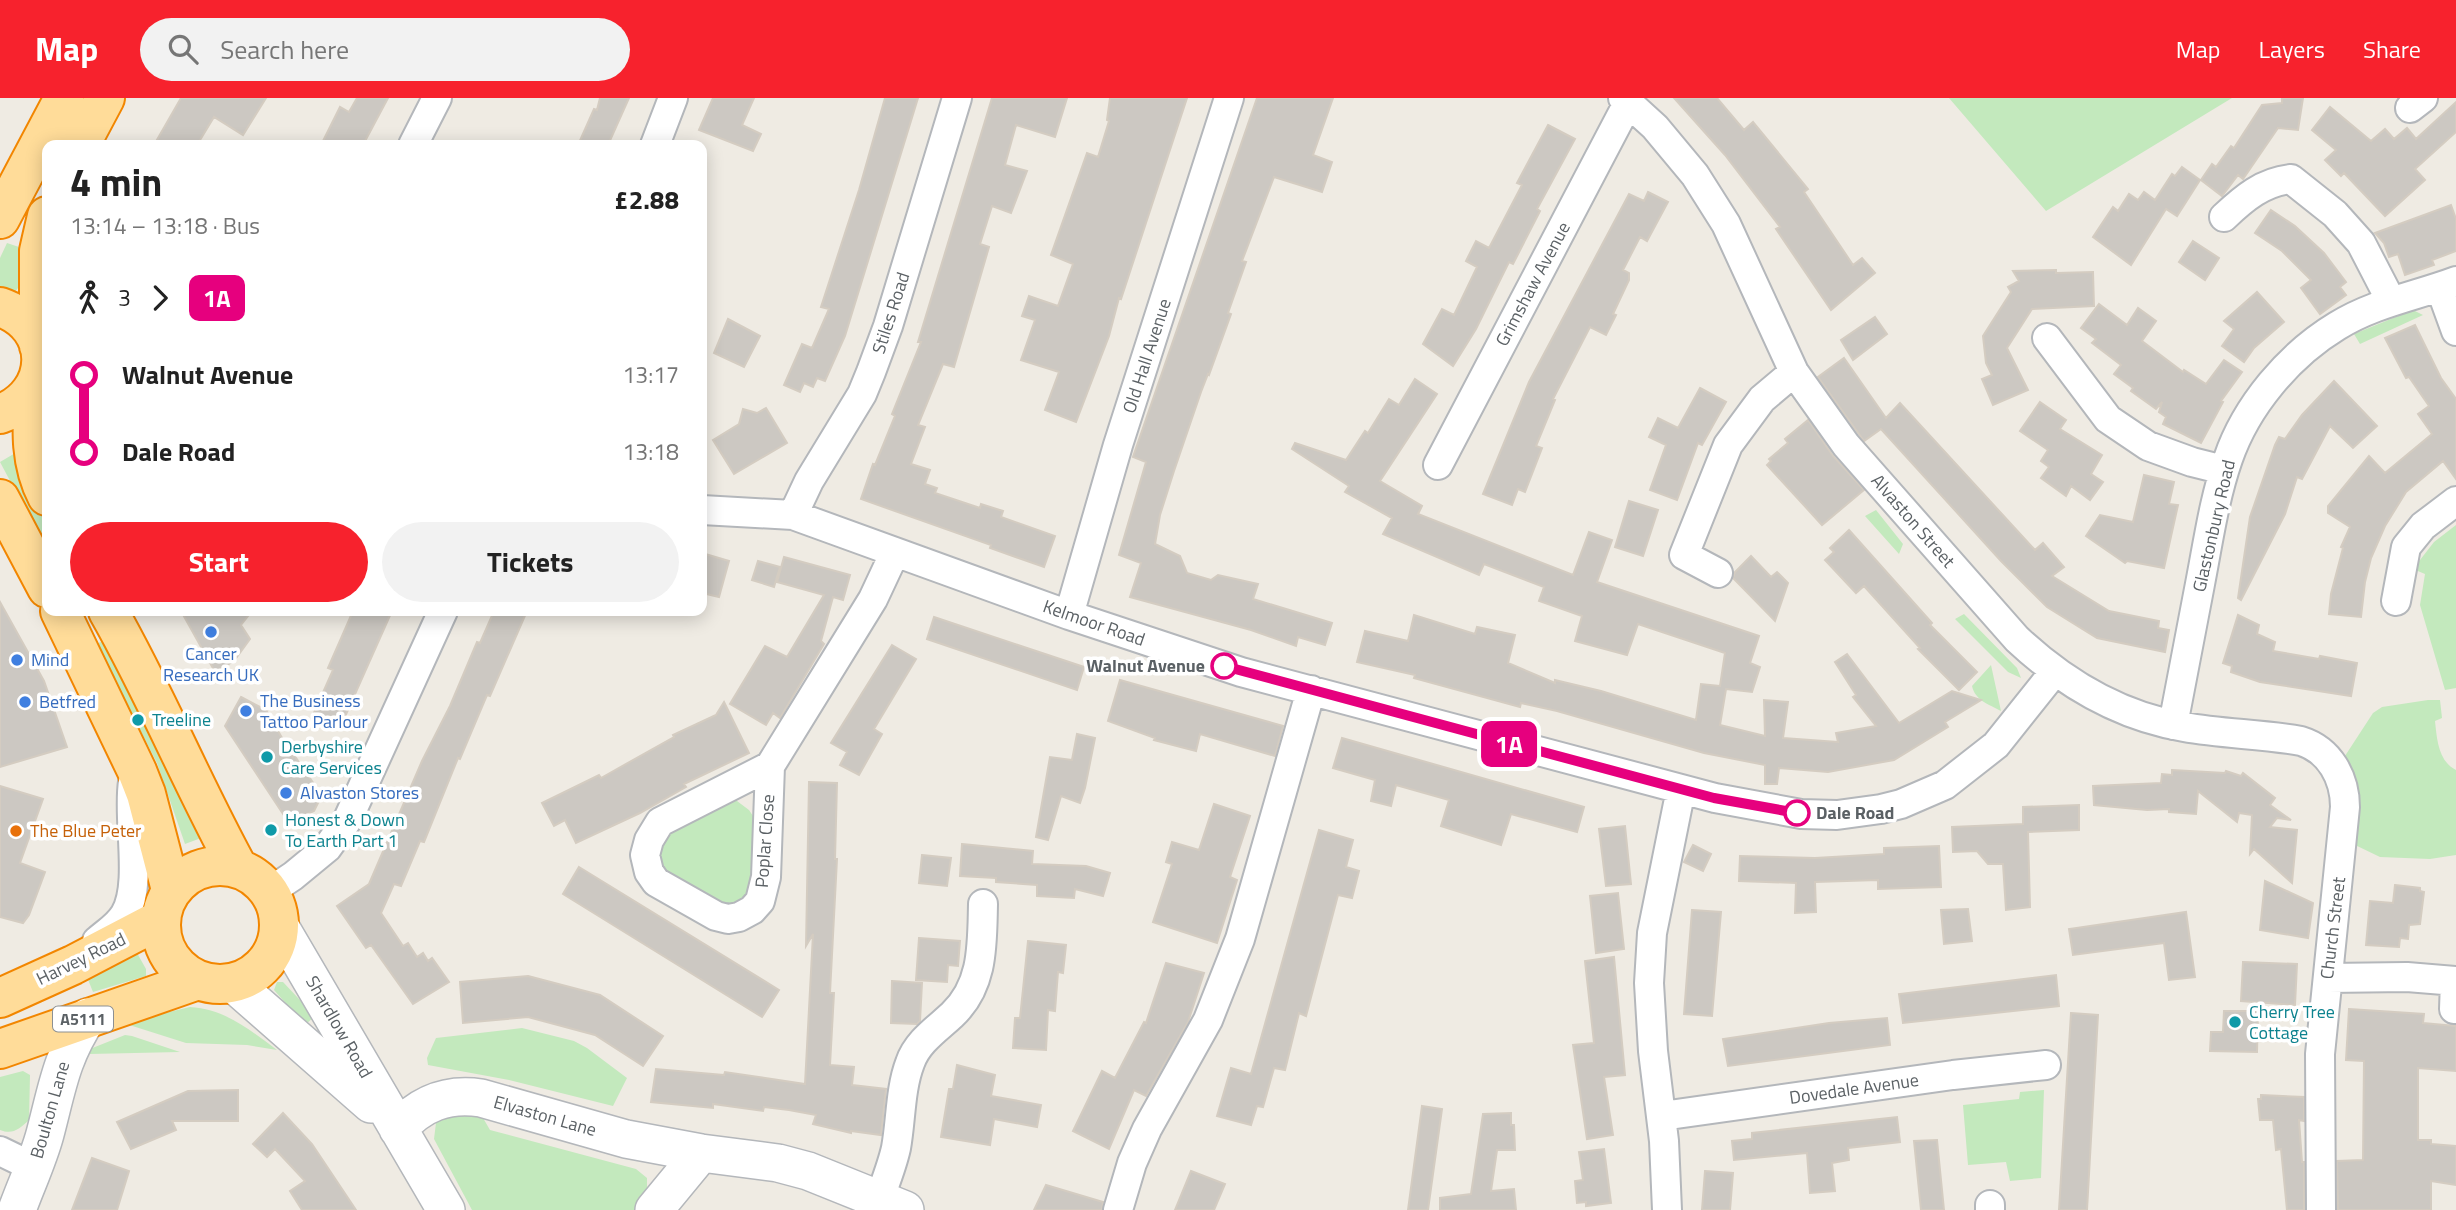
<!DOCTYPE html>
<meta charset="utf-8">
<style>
body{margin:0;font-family:"Titillium Web",sans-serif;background:#f2f2f2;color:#222;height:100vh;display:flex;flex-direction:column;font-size:26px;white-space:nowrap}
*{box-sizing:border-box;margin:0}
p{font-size:23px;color:#767676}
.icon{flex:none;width:38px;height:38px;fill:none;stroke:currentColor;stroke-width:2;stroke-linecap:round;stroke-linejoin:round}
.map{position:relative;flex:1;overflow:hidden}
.details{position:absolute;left:42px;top:42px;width:665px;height:476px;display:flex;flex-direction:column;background:#fff;border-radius:14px;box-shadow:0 4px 18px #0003}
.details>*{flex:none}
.badge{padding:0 14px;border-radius:10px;font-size:24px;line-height:46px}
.map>.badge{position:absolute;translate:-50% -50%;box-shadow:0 0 0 4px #fff}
.legs{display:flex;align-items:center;gap:10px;height:77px;padding:0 28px;font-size:23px}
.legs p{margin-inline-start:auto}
.head{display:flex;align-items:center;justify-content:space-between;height:119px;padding:0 28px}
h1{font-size:38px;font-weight:700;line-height:52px}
.primary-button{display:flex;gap:14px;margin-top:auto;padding:14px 28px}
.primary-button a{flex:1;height:80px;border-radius:42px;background:#f7222d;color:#fff;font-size:28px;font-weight:700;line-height:80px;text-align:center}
.primary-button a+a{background:#f2f2f2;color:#222}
ul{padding:0 28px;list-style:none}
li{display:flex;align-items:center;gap:24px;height:77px;font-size:26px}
li i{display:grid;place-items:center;width:10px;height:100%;margin:0 9px;background:currentColor}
li i::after{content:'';width:18px;height:18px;margin:-9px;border:5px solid;border-radius:50%;background:#fff}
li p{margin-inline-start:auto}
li:first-child i{background:linear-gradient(#0000 50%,currentColor 0)}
li:last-child i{background:linear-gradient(currentColor 50%,#0000 0)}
header{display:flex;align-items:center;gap:42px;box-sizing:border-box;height:98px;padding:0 35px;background:#f7222d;color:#fff}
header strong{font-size:33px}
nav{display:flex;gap:38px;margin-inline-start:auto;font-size:24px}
.search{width:490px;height:63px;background:#f2f2f2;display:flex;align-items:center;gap:18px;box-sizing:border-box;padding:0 24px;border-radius:38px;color:#767676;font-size:26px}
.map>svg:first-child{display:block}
</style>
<header>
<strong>Map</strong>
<div class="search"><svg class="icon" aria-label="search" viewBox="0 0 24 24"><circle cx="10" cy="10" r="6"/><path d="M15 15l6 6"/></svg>Search here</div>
<nav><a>Map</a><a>Layers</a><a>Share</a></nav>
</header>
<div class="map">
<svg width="2456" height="1112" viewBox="0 0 2456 1112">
<rect width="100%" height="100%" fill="#efebe3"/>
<path fill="#c3e9bd" d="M1949,0H2232L2046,113Z
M7,145L19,149L18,190L15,194L0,192V160Z
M2413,212L2423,217L2360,246L2354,236Z
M17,354V363L47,423V452L0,364Z
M1876,412L1903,446L1899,456L1865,418Z
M2456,427V590L2445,592L2420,507L2425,476L2413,471L2434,444Z
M1964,516L2017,570L2021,580L2008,574L1955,521Z
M108,541L171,661L201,740L185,746L157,665L96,546Z
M1991,567L2001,613C1988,606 1975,602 1972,588Z
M2428,602H2440L2442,620L2435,623C2437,641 2438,663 2456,672V757L2430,761L2380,759L2353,746L2343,661L2373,615L2382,609Z
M724,701L737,703L749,712L757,724L753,787L742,806L722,810L663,775L655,761L660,740Z
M137,855L146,871V878L93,894L87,879Z
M277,884H283L315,918L305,927L274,892Z
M190,909C225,911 250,932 277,952L247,947L186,945L123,925Z
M522,930L574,943L587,950L627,980L613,1008L509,982L428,967L427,960L436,940Z
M125,937L132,938L180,954L89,956L90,951Z
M23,973L30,977L29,1022C19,1031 13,1037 0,1032V979Z
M2044,992L2041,1080L2010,1083L2006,1064L1968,1067L1963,1007L2019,1001L2020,994Z
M479,1013L490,1032L636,1071L647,1080V1092L637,1112H472L434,1041L436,1025L443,1015Z"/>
<path fill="#ccc8c2" stroke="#d4ccc1" stroke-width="2" d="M181,0H266L243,37L214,19L197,47H154Z
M357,0H388L363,47H321L340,9L349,14Z
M600,0H629L608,47H578L594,11L597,12Z
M713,0H754L742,27L761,36L753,53L699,32Z
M885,0H918L845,238L825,283L817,280L813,289L804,285L800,294L784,287L802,246L812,250L829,211L821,209L859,92Z
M992,0H1067L1055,39L1016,27L1005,67L1027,73L1011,115L992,108L980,146L989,149L954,269L943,266L918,327L925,329L911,366L930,372L925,386L937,390L935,395L980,410L981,406L1003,413L1001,419L1055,438L1044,469L990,450L991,447L861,401L873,366L875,367L895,318L892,316L921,244H918Z
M1110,0H1187L1121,201L1119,200L1109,238L1076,324L1045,312L1059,274L1021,262L1035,222L1022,218L1029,198L1058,208L1073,166L1051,157L1087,55L1098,59L1109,23L1107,22Z
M1257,0H1333L1313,57L1332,64L1322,94L1274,79L1242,163L1246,164L1228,215L1231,216L1209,277L1208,276L1201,294L1174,373L1160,417L1155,446L1180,458L1187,475L1211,482L1218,477L1258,486L1253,501L1332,525L1325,547L1298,539L1296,548L1251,532L1130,499L1141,465L1119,457L1146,364L1133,359Z
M1674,0H1717L1744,32L1753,24L1808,91L1804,94L1853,167L1862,160L1875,175L1831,212L1776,131L1780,129L1725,57Z
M2282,0H2303L2298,32L2278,30L2243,81L2238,77L2222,98L2201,82L2212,66L2216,69L2231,48L2234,50L2262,7L2282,5Z
M2456,4V34L2415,71L2425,82L2385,118L2344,75L2341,78L2325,62L2336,52L2312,32L2330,9L2371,43L2385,31L2394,41L2407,30L2416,41Z
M1548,27L1575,41L1537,111L1540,113L1513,166L1509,164L1476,231L1453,268L1423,246L1442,211L1454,217L1477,169L1466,163L1476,143L1489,150L1522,87L1517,85Z
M2182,69L2200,82L2177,118L2166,111L2131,167L2093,139L2113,109L2118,113L2129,96L2138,102L2144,94L2155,102L2172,76L2175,78Z
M1648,94L1668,104L1647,143L1640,139L1623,172L1629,175V182L1613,216L1616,217L1606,237L1590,229L1553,301L1555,302L1536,348L1542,350L1525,394L1518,391L1512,407L1483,396L1529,284L1629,96L1644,103Z
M2451,107L2456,121V153L2432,162L2434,167L2405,177L2398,156L2389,159L2384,145L2375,135Z
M2271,112L2295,128L2324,155L2346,184L2340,189L2346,197L2320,216L2301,190L2311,182L2282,153L2255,135Z
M2193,143L2219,160L2205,182L2179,164Z
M2056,172V175L2093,174L2094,208L2032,211L2007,250L2028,292L1993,307L1982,281L1992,277L1986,265L1983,238L2011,194L2008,189L2019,183L2013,173Z
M2257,194L2284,224L2254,250L2244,264L2222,248L2234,231L2224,223Z
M2099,206L2127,227L2138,210L2156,223L2142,243L2183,274L2184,272L2206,286L2224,262L2242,274L2221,303L2223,304L2201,345L2163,326L2166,319L2159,314L2162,304L2156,311L2131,293L2133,290L2114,276L2121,267L2092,245L2096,241L2081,230Z
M1875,219L1887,236L1853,262L1841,242Z
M728,221L760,238L744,269L714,255Z
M2415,227L2441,280L2456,301V381L2443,363L2406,394L2385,428L2371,460L2365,484L2361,519L2329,516L2331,496L2343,450L2341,449L2350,429L2328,415V408L2369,358L2385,375L2432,336L2418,316L2429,308L2409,279L2406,280L2385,240Z
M1844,260L1886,320L1900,305L2035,452L2043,445L2064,469L2052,478L2109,513L2159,523L2158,530L2169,532L2165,554L2097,540L2047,509L2001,463L1881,331L1864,343L1818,279Z
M1415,281L1437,296L1380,383L1422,408L1418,416L1573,477L1589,434L1612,442L1597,484L1759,538L1750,565L1760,569L1752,594L1726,591L1720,627L1765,638L1764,602L1788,604L1783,640L1838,644L1836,635L1876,628L1853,599L1856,597L1835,564L1847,556L1899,625L1952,593L1981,602L1945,624L1948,629L1894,662L1828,674L1779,670L1777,686H1765V667L1704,655L1557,613L1521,605L1520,609L1414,580L1415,577L1357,564L1365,533L1408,543L1414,517L1475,536L1477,529L1515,537L1508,565L1555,585V582L1601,593L1696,622L1701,586L1720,588L1725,555L1638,526L1627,557L1575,543L1582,518L1539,503L1544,489L1484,466L1479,477L1383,436L1392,420L1345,394L1349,388L1292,351L1295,345L1346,362L1365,333L1368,335L1389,301L1399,307Z
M2334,283L2377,328L2353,350L2330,328L2302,381L2297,379L2285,416L2241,502L2238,500L2250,419L2275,347L2279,339L2285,341L2302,317Z
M1700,290L1726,304L1702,347L1698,345L1677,402L1650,392L1666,347L1649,339L1658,320L1678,330Z
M2040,304L2066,322L2060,331L2102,357L2091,376L2103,384L2090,402L2071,388L2066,398L2041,380L2049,369L2041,363L2048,352L2020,333Z
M766,310L787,345L734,376L713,342L739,326L743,311L757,315Z
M1808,322L1833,358L1864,392L1822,427L1767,367L1771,363L1769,361L1788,345L1785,341Z
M2144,377L2174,384L2169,406L2178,407L2164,470L2127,463L2125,465L2086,438L2100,417L2133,424Z
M1629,403L1658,412L1643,458L1615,449Z
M1849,432L1932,525L1930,527L1977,574L1959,592L1918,551L1920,550L1864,488L1856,495L1825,462L1834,454L1830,450Z
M702,455L729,463L719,499L702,495Z
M1751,458L1771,479L1777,474L1788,485L1775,523L1733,480L1735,474Z
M784,459L850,477L843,502L833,499L821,543L824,546L780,620L773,615L766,627L730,606L765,548L787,559L824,497L777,484Z
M758,463L780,469L774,489L752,482Z
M0,504L44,583L67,649L0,669Z
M181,513H252L241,527L250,541L234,563L215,574Z
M353,513H392L340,630L313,617L333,572L328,570Z
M494,513H527L490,598L487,597L460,661L458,660L424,744L420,743L401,788L394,786L381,815L403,848L408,845L417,859L423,855L428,863L432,860L449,884L413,906L371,847L366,850L337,808L369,786L422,663L450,608L477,544L480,545Z
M2238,517L2259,527L2257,536L2275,544L2273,553L2319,561L2320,558L2357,565L2351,598L2260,584L2231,574L2232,568L2223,565Z
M934,519L1084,569L1077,592L927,541Z
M892,547L916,561L874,631L882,636L859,677L840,667L847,654L831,645Z
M1120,582L1283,628L1275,658L1200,636L1196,653L1154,642L1155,640L1108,623Z
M241,599L266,612L293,659L294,657L314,686L311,692L322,697L314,713L296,721L287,722L225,628Z
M724,604L749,655L684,686L686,689L640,715L576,745L565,722L554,728L542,705L599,677L601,680L674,639L673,637L716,617Z
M1077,636L1095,640L1085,690L1080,705L1061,698L1048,742L1036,739L1050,659L1072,662Z
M1342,640L1584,709L1577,734L1511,716L1501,747L1441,728L1449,702L1396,687L1391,708L1371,703L1375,682L1333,670Z
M2172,672L2225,675L2226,673L2241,678L2243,675L2275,700L2270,707L2291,722L2277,720L2270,729L2297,732L2292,785L2254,751L2250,756L2252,717L2239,715L2237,724L2198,693L2196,716L2169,714V711L2147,712L2094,707L2093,688L2161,685L2162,676L2172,677Z
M809,684L837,685L835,761H837L830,895H834L830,967L854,969L852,987L886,991L881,1037L851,1033V1035L813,1026L816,1017L789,1012L764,1009L763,1013L713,1006V1010L651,1004L656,971L724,977L725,974L805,986L813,836L806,848Z
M0,688L43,701L20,765L45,774L29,817L23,825L0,819Z
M1214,706L1250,718L1230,779L1237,782L1217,845L1153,824L1172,766L1166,764L1172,744L1199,752Z
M2079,707V732L2028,734L2030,809L2006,812L2003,766H1988L1977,753L1953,754L1952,729L2023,726V709Z
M1625,728L1631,786L1606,788L1599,731Z
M1319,732L1353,742L1346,769L1359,773L1352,800L1338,797L1306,918L1299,915L1285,972L1274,970L1263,1009L1257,1008L1251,1027L1217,1018L1231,970L1251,976Z
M962,746L1033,753L1032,766L1086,768L1110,775L1103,798L1075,791L1074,800L1037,798V787L996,784V780L960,778Z
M1693,747L1711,756L1703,773L1684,764Z
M1939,748L1941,789L1878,791V782L1815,784L1816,814L1795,815L1796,785L1739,783L1740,758L1815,760L1884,756V750Z
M922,757L951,760L947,788L919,785Z
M579,769L779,892L762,919L563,796Z
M2265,783L2313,805L2308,840L2260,832Z
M2395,787L2420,790V793L2424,794L2420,826L2409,827L2408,841L2400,840L2399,849L2366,847L2370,803L2393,805Z
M1618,795L1624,851L1596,855L1590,798Z
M1968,811L1972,843L1944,846L1941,812Z
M1692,812L1721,814L1712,918L1684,916Z
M2186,814L2195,879L2169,882L2164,845L2073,857L2069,831Z
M919,840L960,843L958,868L948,867L947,884L916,882Z
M1028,843L1066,847L1063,875L1058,874L1055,913L1048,912L1046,952L1013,950L1015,920H1020Z
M1614,859L1625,977L1604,979L1613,1037L1587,1041L1573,947L1594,945L1585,863Z
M2243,864L2297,866L2295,907L2241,903Z
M1166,865L1204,875L1188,924L1146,998L1134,992L1109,1051L1073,1033L1102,973L1115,980L1144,924L1146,925Z
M2056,877L2059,908L1903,925L1899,896Z
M528,878L600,897L663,938L643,968L595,937L528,919L463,925L460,884Z
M892,883L922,885L920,923L917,926L891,925Z
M2349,911L2424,916L2423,925L2456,928V973L2418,970V1042H2431V1046L2456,1048V1087L2431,1083V1112H2338L2337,1063L2363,1062L2364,963L2346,962Z
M2224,913H2258L2257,954L2210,953L2211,934H2223Z
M2071,915L2098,917L2087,1112H2059Z
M1887,920L1890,947L1728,968L1723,941L1829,925Z
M957,967L995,977L991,998L1041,1007L1037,1029L994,1021L990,1047L941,1039L949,991H953Z
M238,992V1023H172L176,1032L131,1051L117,1024L188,993Z
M2261,997L2304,999V1023L2299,1022L2302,1064H2304V1112H2287L2281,1051L2276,1052L2273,1022H2260L2258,1001H2261Z
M1422,1008L1442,1011L1428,1112H1408Z
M283,1015L312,1046L356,1112H302L290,1093L305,1083L275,1051L267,1059L253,1046Z
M1511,1015V1027H1514L1515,1052H1497L1491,1093L1514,1091L1516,1112H1440V1100L1471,1096L1483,1016Z
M1897,1019L1900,1044L1848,1050L1849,1062L1832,1065L1835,1093L1810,1095L1807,1055L1734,1062L1732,1043L1752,1041V1035Z
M1937,1042L1944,1112H1921L1914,1043Z
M1604,1051L1611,1105L1586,1108V1104L1577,1105L1575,1083L1583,1082L1579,1054Z
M92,1060L129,1073L117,1112H72Z
M1191,1073L1225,1086L1214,1112H1175Z
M1705,1073L1733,1075L1730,1112H1702Z
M1046,1087L1103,1104L1102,1112H1034Z"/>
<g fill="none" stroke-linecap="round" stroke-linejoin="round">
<defs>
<path id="minor" d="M1623,0L1655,29L1695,77L1726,126L1794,274L1846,347L2017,541C2064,585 2119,618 2184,629C2223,636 2262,636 2301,643C2330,652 2345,680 2345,709L2320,956L2321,1112
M2410,10L2423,0
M413,47L437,0
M655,47L673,0
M2224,119C2244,100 2263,84 2291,81L2335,116L2361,145L2391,203
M2440,189L2456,233
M2047,240L2108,321L2148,348L2192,364L2224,372
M1438,367L1628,5
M702,412L793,417L1069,517L1241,574L1715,700L1801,716L1837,717L1881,711L1901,706L1945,687L1996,647L2055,573
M793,417L809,383L862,296L871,274L888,228L957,0
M1718,475L1684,457L1728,347L1762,301L1794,274
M2396,503L2406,449L2423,428L2456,403
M1069,517L1118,347L1229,0
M2173,627C2182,580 2191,533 2200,486C2208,445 2214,401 2228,361C2246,308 2289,257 2337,228C2374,205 2416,198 2456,183
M770,668L660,724L649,742L645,757L649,774L656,784L716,818L728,821L739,819L752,812L760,803L766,779L770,668L873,501L895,454
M269,794L293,778L327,750L348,721L443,513
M97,843C107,834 118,828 125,816C143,786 127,720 133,684
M2328,880L2407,879L2456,883
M2454,911L2455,883
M1662,1018L1953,977L2046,967
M0,1053L33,1069
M879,1102C885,1085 892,1068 896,1050C901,1023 900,991 910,965C917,944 937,931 952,917C984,887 982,846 983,806
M1990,1107V1112
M1118,1112L1132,1065L1147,1031L1208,922L1240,841L1311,592
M1667,1112L1664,1043L1653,953L1649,885L1652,835L1681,691"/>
<path id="tertiary" d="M279,827L446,1112
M233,885L371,1006
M398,1031C421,1005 447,995 481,1000L626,1041L701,1055L778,1065L808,1073L905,1112
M17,1112C26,1087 38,1062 45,1036C57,991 61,959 88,919
M654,1112L701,1055"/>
<path id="trunk" d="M80,47L105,0
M0,121L64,0
M0,209C56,228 54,296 0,316
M39,248V153L47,118
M34,290C32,328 29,364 47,398
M0,401L47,490
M60,513L137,673L146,696L171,792
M108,513C156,597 192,686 238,770
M161 827a59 59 0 1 1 118 0a59 59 0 1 1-118 0Z
M0,900L73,867L161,821
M0,951L198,882"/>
</defs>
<use href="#minor" stroke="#b4b7bb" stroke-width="32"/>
<use href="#tertiary" stroke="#b4b7bb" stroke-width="40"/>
<use href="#trunk" stroke="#f28600" stroke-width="42"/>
<use href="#minor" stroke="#fff" stroke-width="28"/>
<use href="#tertiary" stroke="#fff" stroke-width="37"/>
<use href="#trunk" stroke="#ffdc99" stroke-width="38"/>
</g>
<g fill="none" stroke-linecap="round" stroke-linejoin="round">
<defs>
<path id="line-1" d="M1224,568L1714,700L1797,715"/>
</defs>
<use href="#line-1" stroke="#fff" stroke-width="16"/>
<use href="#line-1" stroke="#e6007e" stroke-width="10"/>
</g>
<g fill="#3f7fe0" stroke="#fff" stroke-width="2.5">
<circle cx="211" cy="534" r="7"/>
<circle cx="17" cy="562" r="7"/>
<circle cx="25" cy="604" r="7"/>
<circle cx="246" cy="613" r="7"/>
<circle cx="286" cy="695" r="7"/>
</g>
<g fill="#fff" stroke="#e6007e" stroke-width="3.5">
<circle cx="1224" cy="568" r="12"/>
<circle cx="1797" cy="715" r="12"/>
</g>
<g fill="#0f9aa8" stroke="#fff" stroke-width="2.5">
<circle cx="138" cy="622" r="7"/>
<circle cx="267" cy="659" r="7"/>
<circle cx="271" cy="732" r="7"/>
<circle cx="2235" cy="924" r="7"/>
</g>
<circle fill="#e8710a" stroke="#fff" stroke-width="2.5" cx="16" cy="733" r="7"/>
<g text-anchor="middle" stroke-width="7" stroke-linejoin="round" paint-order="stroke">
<rect fill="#fff" stroke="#8c9093" stroke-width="2" x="53" y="908.5" width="60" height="25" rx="5"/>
<g font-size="16" font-weight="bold" fill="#5b6165">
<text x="83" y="927">A5111</text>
</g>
<g font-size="18" fill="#5b6165" stroke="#fff">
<text transform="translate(1533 186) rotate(-62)" y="6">Grimshaw Avenue</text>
<text transform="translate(891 215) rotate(-72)" y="6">Stiles Road</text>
<text transform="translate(1147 258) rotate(-72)" y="6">Old Hall Avenue</text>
<text transform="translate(1913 423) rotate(49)" y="6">Alvaston Street</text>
<text transform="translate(2214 428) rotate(-77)" y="6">Glastonbury Road</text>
<text transform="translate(1094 525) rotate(19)" y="6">Kelmoor Road</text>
<text transform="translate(765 743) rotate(-86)" y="6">Poplar Close</text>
<text transform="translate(2333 830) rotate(-83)" y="6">Church Street</text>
<text transform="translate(81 861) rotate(-26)" y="6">Harvey Road</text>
<text transform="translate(339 929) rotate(60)" y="6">Shardlow Road</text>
<text transform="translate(1854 991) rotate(-8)" y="6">Dovedale Avenue</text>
<text transform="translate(50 1012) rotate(-74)" y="6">Boulton Lane</text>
<text transform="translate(545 1018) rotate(16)" y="6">Elvaston Lane</text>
</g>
<g font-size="18" fill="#366cbe" stroke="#fff" text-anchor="start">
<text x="211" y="562" text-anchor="middle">Cancer<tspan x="211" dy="21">Research UK</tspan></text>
<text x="31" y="568">Mind</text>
<text x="260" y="609">The Business<tspan x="260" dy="21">Tattoo Parlour</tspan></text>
<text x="39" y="610">Betfred</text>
<text x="300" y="701">Alvaston Stores</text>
</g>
<g font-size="18" font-weight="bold" fill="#5b6165" stroke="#fff" text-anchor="end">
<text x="1205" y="574">Walnut Avenue</text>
<text x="1816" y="721" text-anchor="start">Dale Road</text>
</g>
<g font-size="18" fill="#0d838f" stroke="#fff" text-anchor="start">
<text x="152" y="628">Treeline</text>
<text x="281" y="655">Derbyshire<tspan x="281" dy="21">Care Services</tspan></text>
<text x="285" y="728">Honest &amp; Down<tspan x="285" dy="21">To Earth Part 1</tspan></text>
<text x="2249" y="920">Cherry Tree<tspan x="2249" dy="21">Cottage</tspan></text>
</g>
<g font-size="18" fill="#c56008" stroke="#fff" text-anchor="start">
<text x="30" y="739">The Blue Peter</text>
</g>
</g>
</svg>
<b class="badge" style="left:1509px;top:646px;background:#e6007e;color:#fff">1A</b>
<section class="details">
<div class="head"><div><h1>4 min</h1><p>13:14 – 13:18 · Bus</p></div><b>£2.88</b></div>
<div class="legs"><svg class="icon" aria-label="walk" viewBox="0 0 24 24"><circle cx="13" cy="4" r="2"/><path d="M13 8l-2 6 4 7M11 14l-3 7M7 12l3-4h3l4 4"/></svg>3<svg class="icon" aria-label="forward" viewBox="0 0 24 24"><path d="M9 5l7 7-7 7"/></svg><b class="badge" style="background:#e6007e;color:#fff">1A</b></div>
<ul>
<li><i style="color:#e6007e"></i><b>Walnut Avenue</b><p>13:17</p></li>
<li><i style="color:#e6007e"></i><b>Dale Road</b><p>13:18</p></li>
</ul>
<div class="primary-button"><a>Start</a><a>Tickets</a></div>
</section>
</div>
